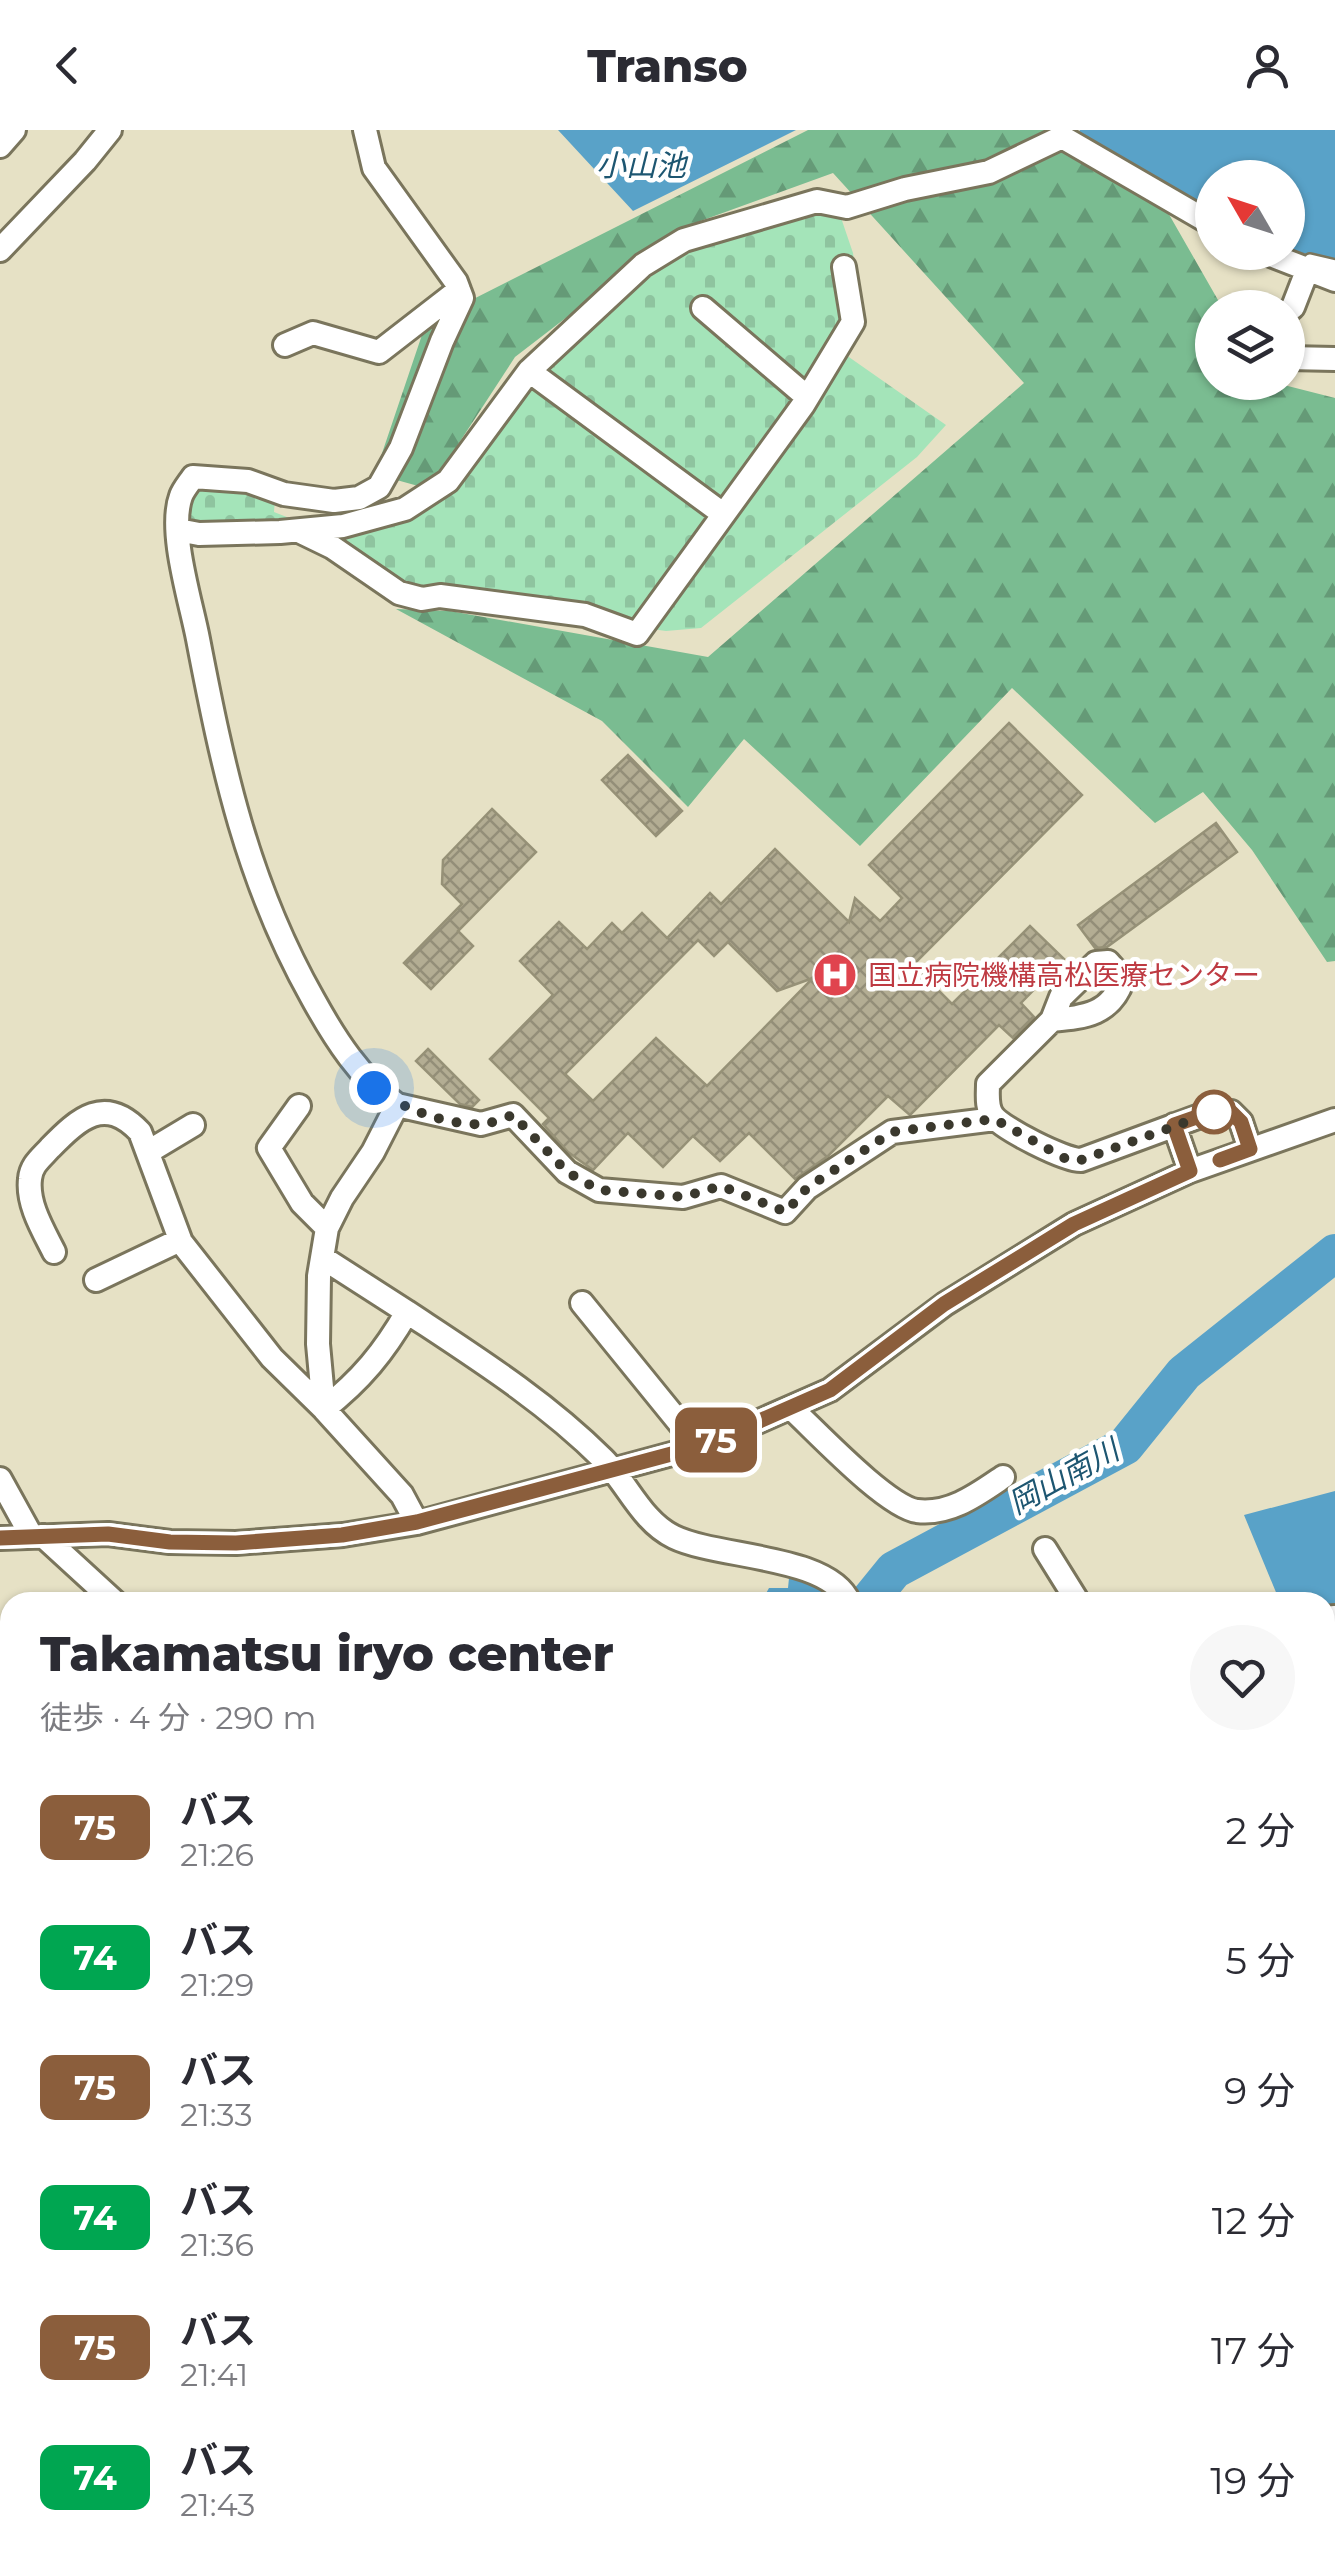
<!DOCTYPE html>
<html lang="ja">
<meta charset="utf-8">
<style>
body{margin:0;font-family:Montserrat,"Noto Sans JP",sans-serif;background:#f7f7f7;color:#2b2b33;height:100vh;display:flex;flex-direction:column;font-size:38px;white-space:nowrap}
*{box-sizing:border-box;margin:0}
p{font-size:32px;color:#7c7c81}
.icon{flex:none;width:55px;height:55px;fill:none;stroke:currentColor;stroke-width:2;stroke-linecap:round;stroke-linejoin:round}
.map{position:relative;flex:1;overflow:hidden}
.details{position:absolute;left:0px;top:1462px;width:1335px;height:972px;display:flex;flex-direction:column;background:#fff;border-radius:30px 30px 0 0;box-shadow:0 2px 8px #0004}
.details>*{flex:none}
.badge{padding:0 20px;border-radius:15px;font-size:35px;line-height:65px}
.needle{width:65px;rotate:309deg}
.tools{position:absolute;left:1195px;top:30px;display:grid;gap:20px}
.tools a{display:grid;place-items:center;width:110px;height:110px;border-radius:50%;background:#fff;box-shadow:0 2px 8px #0004;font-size:50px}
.you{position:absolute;width:50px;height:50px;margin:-25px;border:8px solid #fff;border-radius:50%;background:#1a73e8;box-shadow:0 0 0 15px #1a73e833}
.map>.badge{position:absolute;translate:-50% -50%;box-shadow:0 0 0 5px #fff}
.round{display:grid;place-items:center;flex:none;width:105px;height:105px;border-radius:52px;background:#f7f7f7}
.summary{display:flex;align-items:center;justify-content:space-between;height:170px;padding:0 40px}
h1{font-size:48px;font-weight:800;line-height:75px}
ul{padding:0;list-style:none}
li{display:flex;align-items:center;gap:30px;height:130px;padding:0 40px}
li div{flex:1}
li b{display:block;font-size:38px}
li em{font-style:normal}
li .badge{min-width:110px;font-weight:700;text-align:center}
header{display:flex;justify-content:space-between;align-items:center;height:130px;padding:0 40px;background:#fff;font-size:45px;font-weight:800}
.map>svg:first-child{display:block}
</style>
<header><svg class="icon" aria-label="back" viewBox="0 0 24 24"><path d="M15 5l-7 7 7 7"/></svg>Transo<svg class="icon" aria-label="person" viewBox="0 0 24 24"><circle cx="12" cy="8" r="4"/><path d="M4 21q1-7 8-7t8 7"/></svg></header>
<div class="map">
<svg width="1335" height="2433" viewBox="0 0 1335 2433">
<defs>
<pattern id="forest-firs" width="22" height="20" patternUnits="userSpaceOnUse" patternTransform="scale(2.5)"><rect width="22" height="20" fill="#7abc91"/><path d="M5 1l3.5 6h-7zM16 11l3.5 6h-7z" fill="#659a77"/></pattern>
<pattern id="cemetery-stones" width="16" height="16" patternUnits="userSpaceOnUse" patternTransform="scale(2.5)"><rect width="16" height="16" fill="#a4e4b9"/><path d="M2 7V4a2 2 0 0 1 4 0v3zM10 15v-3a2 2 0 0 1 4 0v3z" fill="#8ec49f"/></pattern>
<pattern id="building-cross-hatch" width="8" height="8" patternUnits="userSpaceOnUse" patternTransform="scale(2.5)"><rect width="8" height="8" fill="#b3ad93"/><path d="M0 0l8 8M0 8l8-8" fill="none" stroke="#938e78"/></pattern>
</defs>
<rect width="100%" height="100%" fill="#e6e1c5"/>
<path fill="url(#forest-firs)" d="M808,0H1051L1147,46L1222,177L1212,178V252L1276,253L1335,268V831L1327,832L1252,720L1203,662L1155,693L1012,558L860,716L744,609L688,677L602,591L396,479L450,481L708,527L1024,253L833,43L684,97L515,227L429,359L375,344L426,193Z"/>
<path fill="url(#cemetery-stones)" d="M836,73L853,123L861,183L846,225L946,295L917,327L701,498L666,501L629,496L402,458L267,396L183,392L199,350L275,369L274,382L340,408L411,385L453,357L510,288L538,243L683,114Z"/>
<path fill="#59a2c8" d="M558,0H796L633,81Z
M1080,0H1335V130L1288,120V48H1212V82L1078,4Z
M1335,1361V1479L1325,1480V1472H1280L1244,1385Z
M789,1448L819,1452L842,1472H769L764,1467L769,1458H788Z"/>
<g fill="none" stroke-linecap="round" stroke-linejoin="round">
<path stroke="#59a2c8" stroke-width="38" d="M868,1472L894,1440L1125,1316L1184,1243L1335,1123
M0,1842L10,1834"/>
</g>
<path fill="url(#building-cross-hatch)" stroke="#969177" stroke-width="2.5" fill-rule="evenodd" d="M1009,593L1082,665L913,835L952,874L1030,796L1064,829L1021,873L1034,887L1013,908L999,895L910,985L888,966L828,1026L795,1049L749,1003L720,1031L693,1006L663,1037L628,1003L593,1040L568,1022L543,994L549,988L490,929L553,865L520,831L559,792L587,819L612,793L622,803L642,783L667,808L710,763L721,774L775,719L849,792L855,768L880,791L902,768L869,735ZM698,810L714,826L728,812L777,861L813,848L707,956L656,908L593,971L565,944Z
M628,625L682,681L656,706L602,650Z
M492,679L536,722L458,801L473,816L431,859L404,833L462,774L442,754L443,730Z
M1216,693L1237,722L1107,817L1095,818L1078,795Z
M428,919L479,970L472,977L460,974L416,931Z"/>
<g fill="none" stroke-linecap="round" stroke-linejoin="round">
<defs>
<path id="lane" d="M1310,130L1335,136"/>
<path id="street" d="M365,0L374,38L456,152L462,168L442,211L401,318L379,357L359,368L334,371L284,364L248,351L193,347C189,353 183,360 181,366C168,401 191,472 198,509C223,639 247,752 313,869C335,909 360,948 397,975
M0,16L14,0
M0,120L85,31L110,0
M1263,122L1335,150
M703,178L807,267
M1288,181L1293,177L1307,141
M285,215L313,203L379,222L459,160
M1288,228L1335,229
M529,241L723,384
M178,400L199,404L280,402L343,396L405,379L448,351L529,241L643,135L684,110L817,71L847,77L905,59L989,42L1062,7L1212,94
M299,401L332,417L399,463L422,469L440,466L585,485L637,504L803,275L853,192L844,137
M1052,890C1084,887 1111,885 1123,849L1108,832L1096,833L1061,867L1052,890L988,954C988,965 986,977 993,986C1003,999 1064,1030 1081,1030L1211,982H1231L1241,992L1250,1019
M299,976L269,1018L302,1073L327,1098
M1174,995L1190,1041
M148,1022L193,995
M54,1122C43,1100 27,1074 30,1049C31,1035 41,1028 50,1018C79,988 105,965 140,1002L181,1112L272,1228L324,1279C361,1250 384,1222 407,1182C475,1227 545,1271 603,1329C627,1353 642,1392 674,1407C717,1428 829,1425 849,1472
M323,1128L407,1182
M96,1150L180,1110
M582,1173L699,1317
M791,1278C817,1302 886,1376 917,1381C950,1385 978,1364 1003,1347
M0,1349L32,1407
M417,1393L402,1365L324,1279L318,1214L319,1146L327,1098L342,1068L373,1022L397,975L481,994L513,985L567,1042L599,1060L683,1067L721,1056L785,1082L807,1058L892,1002L995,989
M43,1406L115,1472
M0,1408L108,1404L170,1412L236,1413L343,1405L417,1393L705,1315L830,1260L945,1174L1074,1094L1190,1041L1335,990
M1045,1419L1078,1472
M1325,1488L1335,1487
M0,1749L10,1756
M1325,1810L1335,1836
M1053,2425L1061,2433
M171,2433L176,2425
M656,2433L661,2425
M1145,2433L1156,2425"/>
</defs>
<use href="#lane" stroke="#7a755c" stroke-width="16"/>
<use href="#street" stroke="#7a755c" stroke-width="28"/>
<use href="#lane" stroke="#fff" stroke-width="11"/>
<use href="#street" stroke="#fff" stroke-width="22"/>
</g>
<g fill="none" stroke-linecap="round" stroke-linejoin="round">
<defs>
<path id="line" d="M0,1408L108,1404L170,1412L236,1413L342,1405L417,1392L705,1315L830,1260L944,1174L1074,1094L1190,1041L1174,995L1211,982H1231L1241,992L1250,1019L1220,1030"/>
</defs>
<use href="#line" stroke="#fff" stroke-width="22"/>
<use href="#line" stroke="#8b5e3c" stroke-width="15"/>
<path stroke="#3a382d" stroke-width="10" stroke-dasharray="0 18" d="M374,958C399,977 448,996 481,994C491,994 503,988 513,985L567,1042L599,1060L683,1067L721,1056L786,1082L807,1058L892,1002L994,989L1068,1030H1081L1214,982"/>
</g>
<defs>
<symbol id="hospital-disc" viewBox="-11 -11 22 22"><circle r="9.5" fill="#e0444e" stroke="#fff"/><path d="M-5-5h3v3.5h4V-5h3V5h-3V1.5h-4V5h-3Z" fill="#fff"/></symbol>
</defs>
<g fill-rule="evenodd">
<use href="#hospital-disc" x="810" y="820" width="50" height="50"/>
</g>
<circle fill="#fff" stroke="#8b5e3c" stroke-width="5" cx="1214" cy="982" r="20"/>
<g text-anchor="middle" stroke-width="9" stroke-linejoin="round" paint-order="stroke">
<g font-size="28" fill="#be3a42" stroke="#fff" text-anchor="start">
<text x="868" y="855">国立病院機構高松医療センター</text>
</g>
<g font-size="30" font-style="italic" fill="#1d5671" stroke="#fff">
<text x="641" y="46">小山池</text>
<text transform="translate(1064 1347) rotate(-29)" y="10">岡山南川</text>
</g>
</g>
</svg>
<div class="tools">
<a><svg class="needle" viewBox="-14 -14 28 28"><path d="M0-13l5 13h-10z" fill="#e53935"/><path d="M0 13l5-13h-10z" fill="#7c7c81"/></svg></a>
<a><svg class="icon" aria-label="layers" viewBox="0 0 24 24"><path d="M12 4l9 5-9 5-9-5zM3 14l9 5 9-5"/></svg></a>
</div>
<div class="you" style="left:374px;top:958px"></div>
<b class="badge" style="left:716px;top:1310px;background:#8b5e3c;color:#fff">75</b>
<section class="details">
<div class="summary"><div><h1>Takamatsu iryo center</h1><p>徒歩 · 4 分 · 290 m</p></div><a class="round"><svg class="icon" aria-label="heart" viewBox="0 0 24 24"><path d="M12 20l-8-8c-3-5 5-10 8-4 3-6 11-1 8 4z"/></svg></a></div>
<ul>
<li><span class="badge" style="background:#8b5e3c;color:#fff">75</span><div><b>バス</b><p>21:26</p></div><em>2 分</em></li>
<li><span class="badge" style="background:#00a651;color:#fff">74</span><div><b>バス</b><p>21:29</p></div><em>5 分</em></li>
<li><span class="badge" style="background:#8b5e3c;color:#fff">75</span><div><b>バス</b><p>21:33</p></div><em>9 分</em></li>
<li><span class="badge" style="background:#00a651;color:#fff">74</span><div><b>バス</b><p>21:36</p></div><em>12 分</em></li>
<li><span class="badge" style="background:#8b5e3c;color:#fff">75</span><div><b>バス</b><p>21:41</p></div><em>17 分</em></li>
<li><span class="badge" style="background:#00a651;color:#fff">74</span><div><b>バス</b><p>21:43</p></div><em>19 分</em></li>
</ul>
</section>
</div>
